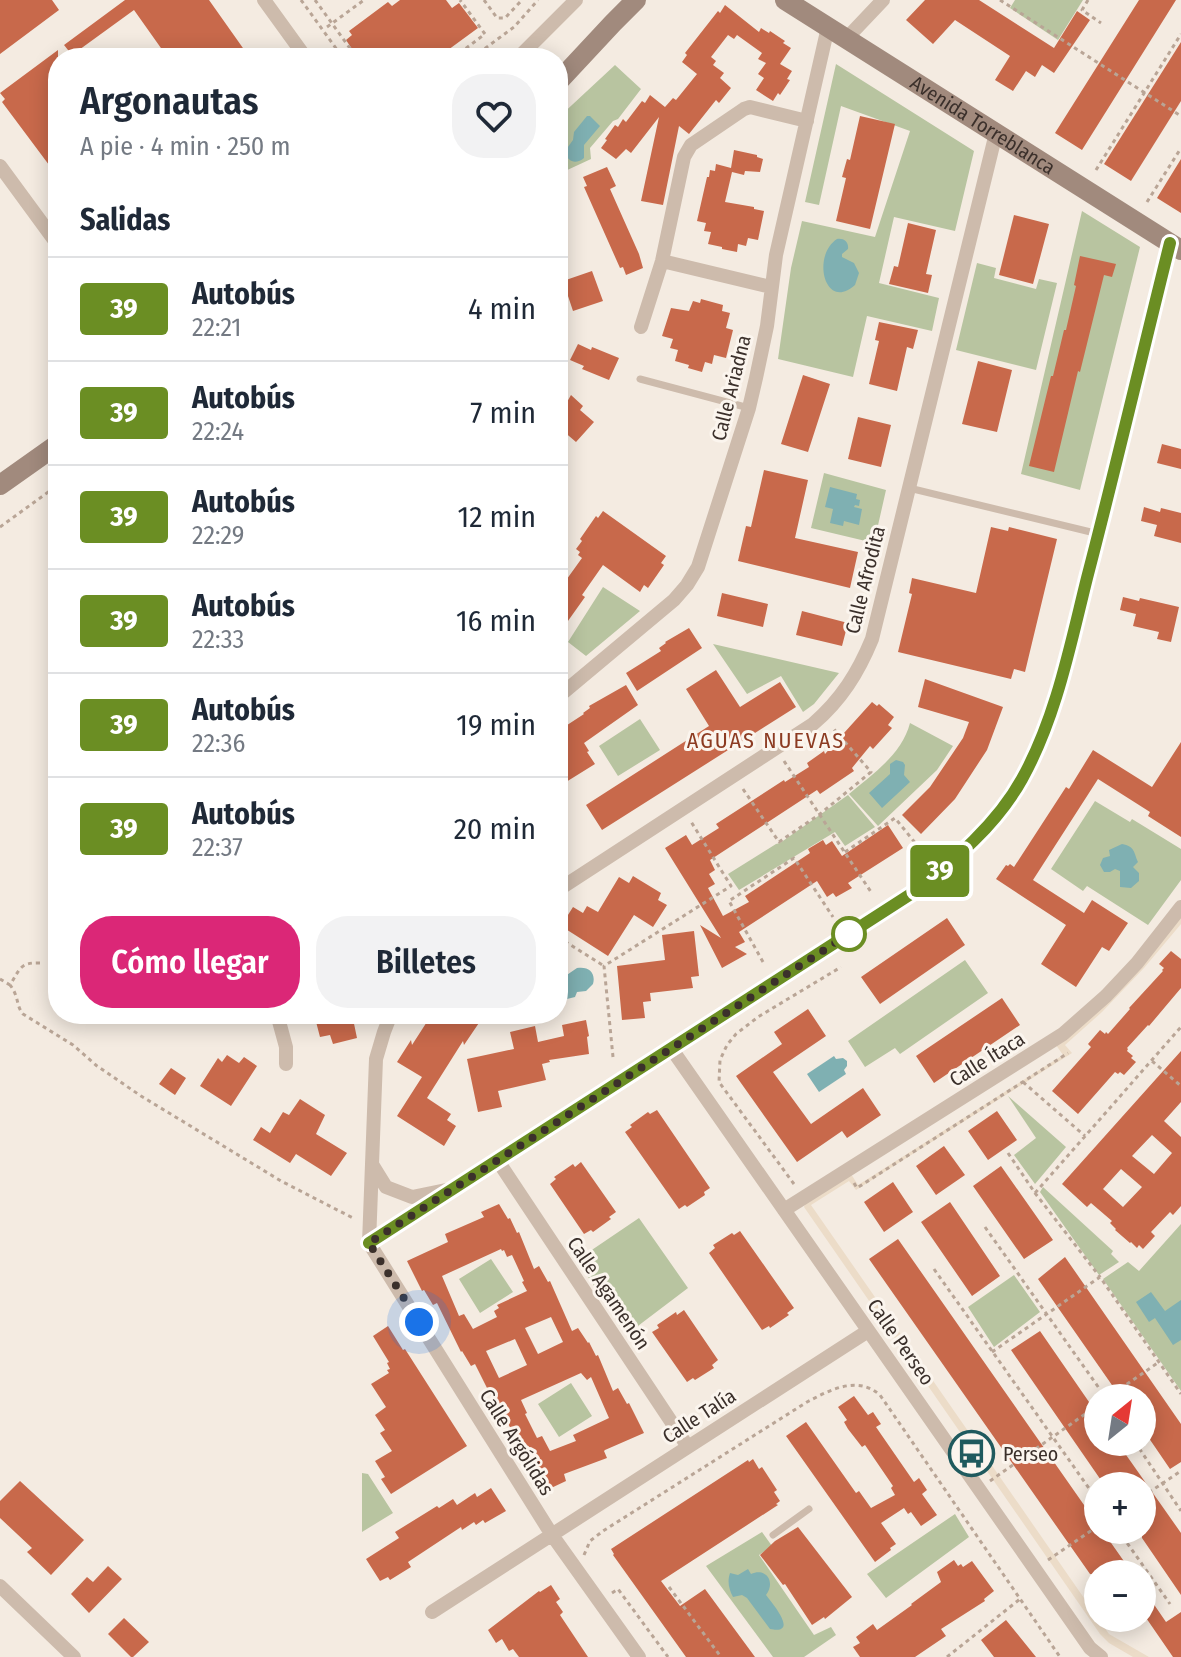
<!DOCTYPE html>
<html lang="es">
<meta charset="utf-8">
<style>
body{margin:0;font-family:"Fira Sans Condensed",sans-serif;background:#f2f2f3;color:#1f2937;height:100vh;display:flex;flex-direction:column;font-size:30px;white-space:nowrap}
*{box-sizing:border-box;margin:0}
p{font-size:26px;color:#747a83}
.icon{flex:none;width:44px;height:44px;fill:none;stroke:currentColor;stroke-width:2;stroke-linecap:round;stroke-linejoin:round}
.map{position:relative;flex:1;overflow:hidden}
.side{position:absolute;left:48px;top:48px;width:520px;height:976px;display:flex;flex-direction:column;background:#fff;border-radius:32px;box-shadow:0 4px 20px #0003}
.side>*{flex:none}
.badge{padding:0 16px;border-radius:6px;font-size:28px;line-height:52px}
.needle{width:52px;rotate:30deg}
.fabs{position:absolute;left:1084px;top:1384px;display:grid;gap:16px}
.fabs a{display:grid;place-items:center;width:72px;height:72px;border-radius:50%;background:#fff;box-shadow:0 4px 20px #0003;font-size:40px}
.you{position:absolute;width:40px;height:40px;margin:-20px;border:6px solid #fff;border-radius:50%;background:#1a73e8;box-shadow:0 0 0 12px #1a73e833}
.map>.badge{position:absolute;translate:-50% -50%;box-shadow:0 0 0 4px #fff}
h2{padding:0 32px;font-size:30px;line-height:72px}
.round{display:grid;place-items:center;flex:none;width:84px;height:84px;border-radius:32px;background:#f2f2f3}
.headline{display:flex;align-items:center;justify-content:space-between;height:136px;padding:0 32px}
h1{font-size:38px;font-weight:600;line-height:60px}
.cta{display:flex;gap:16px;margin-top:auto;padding:16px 32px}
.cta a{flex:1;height:92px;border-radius:32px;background:#db2777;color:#fff;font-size:32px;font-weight:600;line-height:92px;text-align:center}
.cta a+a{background:#f2f2f3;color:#1f2937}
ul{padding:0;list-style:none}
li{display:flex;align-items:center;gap:24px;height:104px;padding:0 32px;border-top:2px solid #e0e1e3}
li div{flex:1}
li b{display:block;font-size:30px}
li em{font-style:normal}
li .badge{min-width:88px;font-weight:700;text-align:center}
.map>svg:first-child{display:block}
</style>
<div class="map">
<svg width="1181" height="1657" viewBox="0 0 1181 1657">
<rect width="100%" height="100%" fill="#f4ebe1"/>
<path fill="#b8c4a0" d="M1015,0H1083L1058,40L1010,8Z
M836,64L974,151L955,231L894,217L879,283L939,298L932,331L867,316L853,377L778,359L791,268L802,221L875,237L910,131L841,106L819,205L805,202Z
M615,65L641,89L618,119L613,121L590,148L591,159L563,172L558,161V118Z
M1082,211L1140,247L1080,490L1021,474Z
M977,263L996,268L994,278L1036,289L1039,279L1057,283L1036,370L956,350Z
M824,473L886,490L874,543L811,528Z
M603,587L640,611L586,656L568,642Z
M713,644L839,673L814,704L803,712L781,676L747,694Z
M640,719L660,750L618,776L599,746Z
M910,723L953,746L937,770L878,826L849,794C873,774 902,754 910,723Z
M848,795L875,827L845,846L835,832L739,890L728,874L776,844L780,843Z
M1095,801L1130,822L1132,819L1181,849V880L1148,925L1087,886L1083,891L1051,869Z
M965,960L988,993L900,1054L895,1048L865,1067L848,1041Z
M1008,1096L1066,1147L1035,1184L1014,1155L1036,1138Z
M1043,1187L1113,1251L1111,1254L1119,1262L1099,1275L1040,1192Z
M639,1218L688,1288L626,1335L577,1260Z
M1181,1224V1391L1103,1279L1128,1262L1139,1271Z
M491,1259L513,1292L480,1313L459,1279Z
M1014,1275L1040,1312L994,1347L968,1307Z
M571,1383L592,1416L559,1437L538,1404Z
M362,1473L368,1474L393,1513L362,1532Z
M955,1514L969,1537L886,1598L867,1574Z
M762,1532L772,1546L759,1555L814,1635L831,1627L836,1635L804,1657H773L706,1566Z"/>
<path fill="#ecdcc8" d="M1181,916V924L1144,968L1102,1012L1065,1045L1072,1053L856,1190L849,1181L811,1205L1109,1634L1149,1657H1133L1109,1643L1100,1634L804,1207L805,1204L851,1174L858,1185L1063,1055L1056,1045Z"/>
<path fill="#7fb0b2" d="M587,116H590L600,126L584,145V158C576,165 567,162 565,151L573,140L574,132Z
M837,239C844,238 849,242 848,249L842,254V257L854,263L859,273L855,285C825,312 811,256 837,239Z
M830,487L857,494L856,499L860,500L859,506L855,505L854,507L862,509L859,525L844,521L843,526L830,523L833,509L825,507Z
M896,760L903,762L905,765L904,775L910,782L882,808L869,793L890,774V764Z
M1122,844C1135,846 1134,853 1138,862L1133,867L1139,873V881L1131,888L1120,887V871L1115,869L1110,872H1104L1100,865L1103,858L1110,856L1109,850Z
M577,968C589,966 596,973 593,984L586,991L577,992L575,997L559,1001L558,981Z
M834,1056L836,1059L843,1058L847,1061V1066L844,1070L846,1074L819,1092L807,1074Z
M1151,1292L1165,1311L1181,1300V1340L1173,1345L1155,1318L1149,1322L1136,1302Z
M748,1569L751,1574C766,1567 776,1582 766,1595C772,1603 800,1635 770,1629L747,1598L742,1595L733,1597C729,1589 727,1582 730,1573L738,1575Z"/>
<path fill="#c8694b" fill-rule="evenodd" d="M0,0H52L59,10L0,54Z
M125,0H209L250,58H168L134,10L72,55L64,45Z
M400,0H446L452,8L459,3L478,28L437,58H358L346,40L352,35L349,31L388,2L392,6Z
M925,0H979L1054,48L1077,11L1090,20L1054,73L1042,65L1035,77L1026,71L1013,91L995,80L1010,56L955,20L933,44L906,20Z
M1139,0H1176L1082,150L1055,133Z
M725,5L759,32L761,28L769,33L770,31L785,41L783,43L791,48L780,64L792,71L787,79L790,80L780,95L778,93L773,101L756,90L764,78L758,74L766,63L758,59L762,53L737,35L734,39L728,35L711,57L716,61L713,65L724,73L720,78L731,88L719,103L716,100L689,134L679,126L663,205L641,201L659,117L631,153L626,149L616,159L601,148L607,140L605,139L615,125L618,127L623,119L626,122L642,101L645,103L650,95L665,107L673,98L676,100L697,74L682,62L687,55L685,53L718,11L720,13Z
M1181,42V101L1131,181L1104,164Z
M58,50V177L2,102L5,99L0,93Z
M860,116L895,124L870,229L836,221L846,178L842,177L847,159L850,160Z
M734,150L757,155V157L763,159L760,172L745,171L744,175L732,172L725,202L754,207V209L764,211L758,240L748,238L746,246L738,244L737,252L722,249V247L708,244L711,232L704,231L706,223L697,221L707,177H709L710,170L715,171L716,164L731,168Z
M1181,159V213L1157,198Z
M607,167L616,186L610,189L639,254L643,268L626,275L623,267L620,268L584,187L587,186L583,177Z
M1014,215L1049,224L1033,284L999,275Z
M908,223L936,230L926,274L932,275L928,293L889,284L894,266L898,267Z
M1080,256L1116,264L1112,277L1104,275L1080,372L1078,371L1054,472L1029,466L1051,376H1053L1064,330H1066L1076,286L1074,285Z
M592,271L603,301L573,311L563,281Z
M701,299L723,305L722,311L730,313L726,328L733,330L726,358L714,355L712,364L705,362L702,372L688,368L689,365L675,361L678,350L670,348L673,339L662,336L671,308L689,311L693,301L700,303Z
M879,322L918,330L913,349L907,347L897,391L869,384L879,341L875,340Z
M578,344L591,350L592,347L619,358L609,380L582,369L584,366L570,360Z
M978,361L1012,370L997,432L962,424Z
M803,375L830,384L808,452L781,444Z
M558,393L567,402L571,395L583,406L580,410L594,422L576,442L562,430L558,436Z
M858,417L891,425L881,467L848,459Z
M1162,444L1181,449V469L1157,463Z
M764,470L808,480L795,538L858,552L850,588L738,561L746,526L751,527Z
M1144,507L1160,512L1161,508L1181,513V543L1154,536L1157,525L1141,521Z
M603,511L666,556L661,563L664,565L648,588L644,585L640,592L603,565L582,595L585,597L558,635V598L567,585L564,583L582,558L578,555L580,552L576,549L582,541L580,539L596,516L598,518Z
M991,527L1008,531L1009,527L1057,539L1025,672L1014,669L1011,679L898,652L912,594L909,593L912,578L976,593Z
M722,593L768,604L763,627L717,616Z
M1123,597L1139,601L1140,598L1179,607L1171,642L1157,639L1159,632L1133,626L1136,614L1120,610Z
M802,611L848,623L842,646L796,635Z
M689,628L702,648L637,691L626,673L661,651L659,648L666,643L665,642Z
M716,670L740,707L780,682L796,707L602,830L586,805L709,726L686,689Z
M925,679L1003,707L987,750L955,799L921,834L902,815L930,787L963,738L969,722L918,707Z
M626,685L638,705L584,743L589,751L587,752L595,764L558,787V731L584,714L583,713L590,708L589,706Z
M872,702L877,706L879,704L894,717L888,725L892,728L873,749L870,746L852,768L854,771L820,794L817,790L710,860L715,870L709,874L715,884L708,888L723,916L749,902L745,896L810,853L808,849L823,840L826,845L832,841L842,856L888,825L903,848L848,883L852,888L836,897L833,893L827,897L817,881L739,932L745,942L735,947L747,954L722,968L700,925L721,938L665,848L686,835L692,845L719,828L716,824L784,780L785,782L809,767L807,763L824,751L825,754Z
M1181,742V837L1148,816L1150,812L1098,779L1033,880L1084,913L1092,900L1128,923L1109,951L1102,947L1076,987L1041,964L1066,925L996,879L1006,865L1008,866L1010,864L1014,867L1066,787L1069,789L1093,750L1152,787Z
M633,876L661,893L658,900L667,905L653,927L634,915L608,956L561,926L573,907L583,913L587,906L598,912L619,877L629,883Z
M947,918L965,945L880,1004L861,977Z
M694,931L699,976L691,977L693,988L650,993L651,1001L643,1002L645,1018L622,1020L617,966L665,960L662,935Z
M1171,951L1181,959V988L1149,1026L1148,1025L1127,1048L1128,1049L1127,1051L1133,1056L1131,1058L1136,1062L1124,1075L1120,1072L1118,1074L1115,1072L1078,1114L1052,1091L1091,1047L1088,1044L1100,1030L1105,1034L1106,1032L1108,1034L1130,1009L1129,1008L1163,971L1162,970L1164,968L1159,964Z
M1002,998L1020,1025L934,1083L916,1056Z
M808,1009L826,1036L773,1072L811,1124L863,1088L881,1115L847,1138L842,1131L797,1162L736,1076L782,1044L774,1032Z
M314,1014H352L357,1038L333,1044L330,1035L320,1037Z
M432,1014H485L464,1045L463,1041L427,1098L451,1114L447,1120L456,1126L444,1146L397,1116L422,1077L397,1062L411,1040L412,1045Z
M586,1020L589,1036L587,1037L589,1054L549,1060L550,1062L542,1064L546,1080L498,1091L502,1107L478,1112L467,1059L514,1049L510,1032L535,1026L538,1042L564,1036L562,1025Z
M1181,1051V1102L1164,1121L1181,1137V1206L1173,1215L1170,1212L1151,1232L1155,1236L1143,1249L1139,1245L1137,1248L1131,1242L1130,1243L1115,1230L1116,1229L1110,1223L1112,1221L1091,1203L1087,1207L1062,1184ZM1152,1135L1172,1153L1154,1174L1132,1156ZM1121,1169L1142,1187L1123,1207L1103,1189Z
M227,1055L239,1063L244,1057L257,1066L231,1106L200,1086L218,1058L222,1062Z
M171,1068L186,1078L175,1095L159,1084Z
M300,1099L325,1115L316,1134L347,1153L331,1176L296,1154L290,1163L253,1140L261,1127L270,1133L283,1112L289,1115Z
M657,1110L710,1188L704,1192L705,1195L687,1207L685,1205L679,1209L625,1132L632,1127L630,1125L648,1112L650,1114Z
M997,1111L1017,1140L988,1160L968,1131Z
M944,1146L965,1175L936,1195L916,1166Z
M581,1162L616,1212L609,1217L611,1219L593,1232L591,1230L584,1234L550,1184L556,1179L554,1177L573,1164L575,1167Z
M1001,1166L1053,1240L1024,1259L973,1186Z
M893,1182L913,1212L884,1232L864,1202Z
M950,1202L1000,1276L972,1296L921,1222Z
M499,1204L508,1219L510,1218L517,1233L519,1232L534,1269L539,1266L548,1282L550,1281L572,1331L578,1328L588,1343L589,1342L596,1356L598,1355L613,1391L618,1388L627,1404L629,1403L644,1433L605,1450L604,1451L607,1458L564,1474L566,1481L549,1489L540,1474L538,1475L532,1460L530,1461L513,1427L511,1429L502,1413L500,1414L475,1364L471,1366L462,1351L461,1352L437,1303L433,1305L424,1290L422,1291L407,1261L448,1242L445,1234L484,1217L481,1212ZM501,1249L502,1251L504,1250L507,1257L512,1255L524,1281L522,1282L527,1291L497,1305L499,1308L494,1311L497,1317L473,1329L464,1314L459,1316L442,1276ZM551,1317L563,1342L538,1354L525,1328ZM515,1339L527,1365L499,1378L486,1351ZM581,1373L587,1380L591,1377L609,1418L573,1435L576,1441L550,1451L542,1436L537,1438L525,1414L527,1413L521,1400Z
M740,1231L794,1308L787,1313L789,1315L770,1328L769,1326L762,1330L709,1253L715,1248L713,1245L732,1233L734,1235Z
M898,1239L1098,1525V1530H1102L1128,1567L1117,1574H1090L869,1259Z
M1065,1257L1181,1424V1462L1170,1469L1142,1428V1398H1121L1038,1279Z
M684,1310L718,1360L712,1365L714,1368L695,1380L693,1378L687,1382L652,1332L659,1328L657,1325L676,1312L677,1315Z
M388,1326L403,1350L405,1349L467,1446L391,1494L381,1479L385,1477L375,1461L392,1451L380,1433L385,1430L375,1415L386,1407L371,1384L389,1373L387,1370L390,1369L387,1363L389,1362L373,1336Z
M1040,1331L1098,1415V1442H1117L1181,1533V1595L1142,1538V1486H1105L1011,1350Z
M854,1396L868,1415L873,1412L881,1424L876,1427L914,1482L919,1478L927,1490L922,1494L937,1515L921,1526L911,1512L908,1514L904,1508L881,1523L896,1544L890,1548L891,1550L875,1562L786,1436L806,1422L856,1493L859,1491L871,1508L895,1495L891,1488L893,1486L865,1445L862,1447L848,1429L844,1422L847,1420L838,1407Z
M753,1459L759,1469L762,1467L777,1490L774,1492L780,1501L776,1504L778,1505L661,1581L680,1606L705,1589L755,1657H686L613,1555L614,1554L611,1549L748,1460L749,1462Z
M20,1481L84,1540L51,1575L27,1552L32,1548L0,1518V1501Z
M491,1488L506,1511L485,1523L483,1520L476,1525L474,1522L462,1530L461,1527L408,1562L411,1567L390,1580L388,1577L380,1581L366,1559L399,1538L395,1532L437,1506L439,1508L453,1499L457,1505L475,1493L477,1497Z
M798,1527L852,1597L825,1619L824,1617L812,1625L785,1584L783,1585L760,1555L775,1541Z
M954,1560L958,1566L961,1564L963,1567L972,1561L994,1591L984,1599L985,1601L941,1629L946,1636L915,1657H860L853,1647L860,1643L856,1637L873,1624L877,1630L912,1605L911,1604L941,1582L937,1572Z
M108,1566L122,1579L89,1613L71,1594L87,1577L93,1582Z
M551,1585L560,1599L556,1602L563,1612L560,1615L588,1657H519L513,1649L509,1651L502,1639L496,1643L488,1630L539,1591L540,1592Z
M1142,1587L1166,1622L1181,1612V1657H1173L1142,1612Z
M124,1618L149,1642L133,1657H131L108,1634Z
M1006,1620L1036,1657H994L981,1640Z"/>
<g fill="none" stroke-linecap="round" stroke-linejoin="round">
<path stroke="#b9a596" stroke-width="3" stroke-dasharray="4 4" stroke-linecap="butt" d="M301,0L343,58
M315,0L357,58
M484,0L497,18H505L522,0
M1000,0L1181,116
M1088,0L1082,10L1101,23
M327,27L364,0
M453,58L485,34L460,0
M472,58L514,27L538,0
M1096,170L1181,34
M1147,202L1181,148
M0,527L58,485
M784,761L871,892
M743,789L779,842L820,814L871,772L832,727
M845,852L895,818L925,855
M558,937L604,966
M763,962L729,901L794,858L833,917
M40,963C20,962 20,969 10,985C19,996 16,1006 23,1014L73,1045L97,1066L141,1096L281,1181L353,1218
M0,979L10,985
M613,1057L604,966L731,886L690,820
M1152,1061L1181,1086
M1023,1082L1085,1136
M1008,1153L1035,1193L1100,1277
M854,1183L857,1188L1068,1053
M794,1184L719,1082L720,1060L727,1045L736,1034L758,1017L841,967
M1035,1193L1181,1027
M985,1227L1106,1398
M934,1269L1098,1501
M992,1352L1100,1277L1181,1394
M1107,1398L1159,1362
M1135,1442L1181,1511
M990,1481L1098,1405
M1142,1497L1181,1471
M1118,1530L1170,1604
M584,1555L590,1541L603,1531L807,1402C830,1390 857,1375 880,1395L1060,1657
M1048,1560L1098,1526
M669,1587L721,1657
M612,1593L618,1589L668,1657
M947,1657L1020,1599"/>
<path stroke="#cdbbac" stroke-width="7" d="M640,379L749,408
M909,488L1099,534
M773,1535L809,1509"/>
<path stroke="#cdbbac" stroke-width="14" d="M264,0L306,58
M846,39L883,0
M518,58L576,0
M0,166L58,245
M662,261L771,287
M641,327L662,261L684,157L691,145L744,109L750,107L807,121
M558,697L674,600L687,585L698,567L749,408L756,378L767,326L776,255L828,27
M58,723L55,736L58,775
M558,890L813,724C841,700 858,673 872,639L996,133
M277,1014L286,1047V1064
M671,1048L1090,1648L1101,1657
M498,1161L688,1447
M373,1166L386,1187L412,1197L446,1190
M784,1210L1063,1034L1106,996L1137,963L1181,907
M369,1243L914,892C955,859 996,826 1022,779C1057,716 1071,642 1089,572C1117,463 1142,353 1170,243
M369,1243L552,1535L639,1657
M369,1243L376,1059L384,1032L391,1014
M0,1586L74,1657
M432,1612L868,1331"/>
<g stroke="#a18a7d" stroke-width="20">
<path id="s1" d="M785,0L1181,250"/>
<path d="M558,82L613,23L636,0"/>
<path d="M0,485L58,444"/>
</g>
</g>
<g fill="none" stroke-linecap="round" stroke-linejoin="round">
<defs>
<path id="line" d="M369,1243L914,892C955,859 996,826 1022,779C1056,718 1070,646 1087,578C1116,467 1142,355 1170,243"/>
</defs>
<use href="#line" stroke="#fff" stroke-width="18"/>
<use href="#line" stroke="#6b8e23" stroke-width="12"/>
<path stroke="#3b302b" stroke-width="8" stroke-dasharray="0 14.4" d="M419,1322L369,1243L849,934"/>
</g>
<defs>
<symbol id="bus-ring" viewBox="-11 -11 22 22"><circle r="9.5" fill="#fbf5ee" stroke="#1f5a5e" stroke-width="1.5"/><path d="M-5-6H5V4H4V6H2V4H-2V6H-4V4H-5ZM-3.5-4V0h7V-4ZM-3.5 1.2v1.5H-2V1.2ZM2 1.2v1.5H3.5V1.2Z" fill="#1f5a5e"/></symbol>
</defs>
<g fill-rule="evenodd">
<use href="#bus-ring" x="946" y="1428" width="51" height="51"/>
</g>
<circle fill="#fff" stroke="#6b8e23" stroke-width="4" cx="849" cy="934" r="16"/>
<g text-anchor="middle" stroke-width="6" stroke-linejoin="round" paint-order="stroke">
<g font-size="20" fill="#3b302b" stroke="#fbf5ee">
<text dy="7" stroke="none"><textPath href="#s1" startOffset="234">Avenida Torreblanca</textPath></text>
<text transform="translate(731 388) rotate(-76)" y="7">Calle Ariadna</text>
<text transform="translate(865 580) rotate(-76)" y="7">Calle Afrodita</text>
<text transform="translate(987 1059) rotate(-32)" y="7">Calle Ítaca</text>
<text transform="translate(609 1293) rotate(56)" y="7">Calle Agamenón</text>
<text transform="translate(901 1342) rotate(55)" y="7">Calle Perseo</text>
<text transform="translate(699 1416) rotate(-33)" y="7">Calle Talía</text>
<text transform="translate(517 1442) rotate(58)" y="7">Calle Argólidas</text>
</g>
<g font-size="20" fill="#3b302b" stroke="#fbf5ee" text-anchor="start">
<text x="1003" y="1461">Perseo</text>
</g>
<g font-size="22" letter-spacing="2" fill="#8c3b22" stroke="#fbf5ee">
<text x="766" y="748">AGUAS NUEVAS</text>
</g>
</g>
</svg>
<div class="fabs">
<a><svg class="needle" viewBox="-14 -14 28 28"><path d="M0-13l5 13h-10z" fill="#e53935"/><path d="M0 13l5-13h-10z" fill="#747a83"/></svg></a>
<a>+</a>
<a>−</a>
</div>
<div class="you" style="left:419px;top:1322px"></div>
<b class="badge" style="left:940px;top:871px;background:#6b8e23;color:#fff">39</b>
<section class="side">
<div class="headline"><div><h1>Argonautas</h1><p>A pie · 4 min · 250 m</p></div><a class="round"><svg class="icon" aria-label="heart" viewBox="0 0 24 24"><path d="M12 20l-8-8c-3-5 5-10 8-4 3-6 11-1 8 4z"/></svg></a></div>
<h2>Salidas</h2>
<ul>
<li><span class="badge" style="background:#6b8e23;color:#fff">39</span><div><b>Autobús</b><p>22:21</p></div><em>4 min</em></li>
<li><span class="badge" style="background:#6b8e23;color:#fff">39</span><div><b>Autobús</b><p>22:24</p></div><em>7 min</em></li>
<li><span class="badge" style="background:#6b8e23;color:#fff">39</span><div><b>Autobús</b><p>22:29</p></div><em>12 min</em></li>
<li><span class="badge" style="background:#6b8e23;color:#fff">39</span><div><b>Autobús</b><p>22:33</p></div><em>16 min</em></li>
<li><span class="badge" style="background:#6b8e23;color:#fff">39</span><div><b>Autobús</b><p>22:36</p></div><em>19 min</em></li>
<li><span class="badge" style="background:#6b8e23;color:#fff">39</span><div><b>Autobús</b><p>22:37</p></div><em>20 min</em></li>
</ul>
<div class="cta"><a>Cómo llegar</a><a>Billetes</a></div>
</section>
</div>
